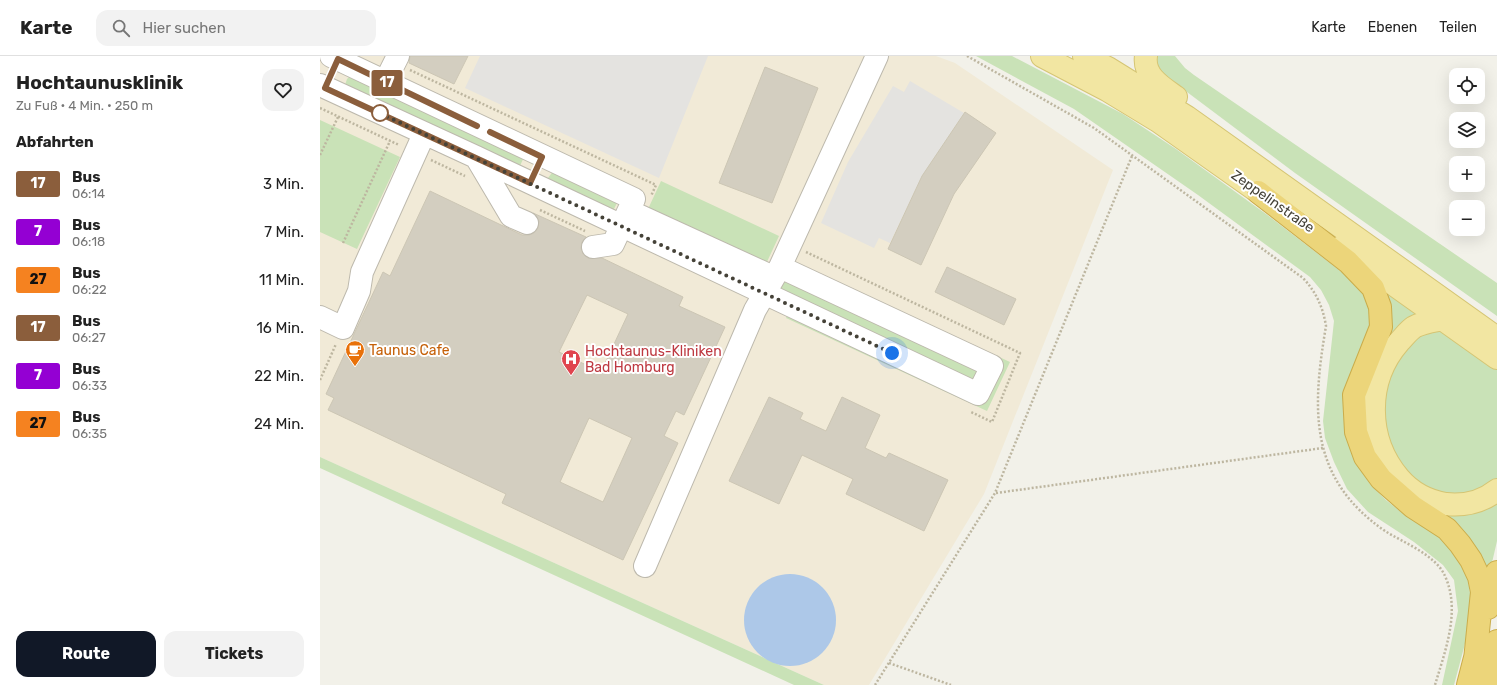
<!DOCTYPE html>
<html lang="de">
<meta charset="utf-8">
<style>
body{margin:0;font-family:Rubik,sans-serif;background:#f2f2f2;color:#222;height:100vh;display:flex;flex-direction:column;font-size:15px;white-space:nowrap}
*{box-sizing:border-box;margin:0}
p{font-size:13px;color:#767676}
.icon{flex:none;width:22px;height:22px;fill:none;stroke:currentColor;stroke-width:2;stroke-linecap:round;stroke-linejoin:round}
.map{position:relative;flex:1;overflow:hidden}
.drawer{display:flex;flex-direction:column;background:#fff;width:320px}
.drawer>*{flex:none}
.badge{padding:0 8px;border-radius:3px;font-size:14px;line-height:26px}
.controls{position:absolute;left:1129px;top:12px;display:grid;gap:8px}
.controls a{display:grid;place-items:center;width:36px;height:36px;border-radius:8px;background:#fff;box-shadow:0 4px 16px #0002;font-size:20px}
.you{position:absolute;width:20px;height:20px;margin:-10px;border:3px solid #fff;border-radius:50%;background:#1a73e8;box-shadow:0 0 0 6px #1a73e833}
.map>.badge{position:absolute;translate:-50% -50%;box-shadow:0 0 0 2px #fff}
h2{padding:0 16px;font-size:15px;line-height:36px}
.round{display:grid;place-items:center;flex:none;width:42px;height:42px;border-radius:12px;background:#f2f2f2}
.summary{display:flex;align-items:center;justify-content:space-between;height:68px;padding:0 16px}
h1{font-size:19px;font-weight:700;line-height:30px}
.button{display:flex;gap:8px;margin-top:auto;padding:8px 16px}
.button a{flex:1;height:46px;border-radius:12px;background:#111827;color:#fff;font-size:16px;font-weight:700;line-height:46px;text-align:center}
.button a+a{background:#f2f2f2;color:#222}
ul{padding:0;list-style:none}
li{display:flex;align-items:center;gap:12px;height:48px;padding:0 16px}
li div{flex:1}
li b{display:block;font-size:15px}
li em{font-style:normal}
li .badge{min-width:44px;font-weight:700;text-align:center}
header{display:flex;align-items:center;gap:24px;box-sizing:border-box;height:56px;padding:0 20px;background:#fff;border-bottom:1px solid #e0e0e0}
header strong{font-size:19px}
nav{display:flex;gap:22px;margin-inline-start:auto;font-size:14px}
.search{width:280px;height:36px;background:#f2f2f2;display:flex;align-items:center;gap:10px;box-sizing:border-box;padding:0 14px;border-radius:12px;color:#767676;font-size:15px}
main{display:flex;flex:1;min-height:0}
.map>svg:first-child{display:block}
</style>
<header>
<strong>Karte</strong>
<div class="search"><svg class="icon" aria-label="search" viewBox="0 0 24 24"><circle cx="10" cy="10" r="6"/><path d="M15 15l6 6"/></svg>Hier suchen</div>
<nav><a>Karte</a><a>Ebenen</a><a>Teilen</a></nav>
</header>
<main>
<section class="drawer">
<div class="summary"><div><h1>Hochtaunusklinik</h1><p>Zu Fuß · 4 Min. · 250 m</p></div><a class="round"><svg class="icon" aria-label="heart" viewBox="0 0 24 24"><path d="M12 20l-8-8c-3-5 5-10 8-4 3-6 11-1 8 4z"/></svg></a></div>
<h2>Abfahrten</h2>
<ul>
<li><span class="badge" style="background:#8b5e3c;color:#fff">17</span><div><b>Bus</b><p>06:14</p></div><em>3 Min.</em></li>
<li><span class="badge" style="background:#9400d3;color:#fff">7</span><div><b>Bus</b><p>06:18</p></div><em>7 Min.</em></li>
<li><span class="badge" style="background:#f58220;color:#111">27</span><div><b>Bus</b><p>06:22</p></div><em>11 Min.</em></li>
<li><span class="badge" style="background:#8b5e3c;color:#fff">17</span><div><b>Bus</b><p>06:27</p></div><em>16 Min.</em></li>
<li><span class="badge" style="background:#9400d3;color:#fff">7</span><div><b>Bus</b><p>06:33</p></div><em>22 Min.</em></li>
<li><span class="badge" style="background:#f58220;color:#111">27</span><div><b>Bus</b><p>06:35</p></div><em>24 Min.</em></li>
</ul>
<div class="button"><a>Route</a><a>Tickets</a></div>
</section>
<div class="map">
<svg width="1177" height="629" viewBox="0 0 1177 629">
<rect width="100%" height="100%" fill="#f2f1e9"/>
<path fill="#f1ead7" d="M0,0H616L635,7L793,114L664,438L549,629H504L0,401Z"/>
<path fill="#c9e2b7" d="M656,0H692L803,58L856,93L946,158L1040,230L1055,255L1038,409L1050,428L1066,444L1086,460L1113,473L1130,486L1148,523L1151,544L1150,569L1134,629H1122L1138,555L1134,524L1123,509L1094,486L1048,456L1027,433L1014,406L1005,382L1003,365L1014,265L1009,249L1001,234L990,221L960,199L878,139L754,53Z
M835,0H855L865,12L874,19L1177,227V260L975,117L843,18L837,10Z
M30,20L204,101L199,112L25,29L27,23Z
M0,64L80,101L37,193L0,176Z
M234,114L298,145L294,153L291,155L230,126L228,122Z
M341,125L459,180L446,208L328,153Z
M471,204L690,306L667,355L466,262L469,255L663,346L680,308L468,211Z
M462,223L659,308L655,328L459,234Z
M1056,224L1106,257C1089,265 1079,278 1069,292C1058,308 1049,326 1047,345C1038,412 1114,486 1177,443V485L1168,524C1163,507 1156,492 1143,479C1135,471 1124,465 1113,458C1083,440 1056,421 1046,384C1041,364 1041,344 1047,324C1059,286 1082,266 1056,224Z
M1118,273L1177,309V424L1162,436L1129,441L1093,425L1066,387L1062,335L1088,284Z
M0,401L504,629H474L0,412Z"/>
<path fill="#e4e3e0" d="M160,0H388L339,122L145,32Z
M590,25L644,57L602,120L570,187L559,182L554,192L501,167L528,106L573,30L584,36Z"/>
<path fill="#adc8e8" d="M424 564a46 46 0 1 1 92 0a46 46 0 1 1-92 0Z"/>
<path fill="#d3cec0" stroke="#ccc6b4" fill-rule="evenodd" d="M90,0H148L134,28L89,7Z
M445,11L498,32L452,147L399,127Z
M645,56L676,77L634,138L601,209L568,193L602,120Z
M110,135L202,179H209L214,177L218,172L219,165L213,157L266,181L262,186L261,192L263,198L268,202H282L363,241L359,250L405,271L364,359L356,355L344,380L358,387L303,504L182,447L186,438L8,354L14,342L6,338L63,216L70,220ZM267,239L308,258L281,316L239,296ZM269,362L312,382L283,446L240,426Z
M627,211L696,243L684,269L615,236Z
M449,341L483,357L480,363L506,375L522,341L560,359L545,392L566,402L569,397L628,424L604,475L526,438L533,423L482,399L459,448L409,425Z"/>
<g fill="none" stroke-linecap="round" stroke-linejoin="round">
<defs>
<path id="minor" d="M11,0L314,143L293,188L273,191
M65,26L78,0
M0,29L156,101L658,338L672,310L460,211
M156,101L191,160L207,167
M309,155L453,221
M0,261L23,272L39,235L42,216L104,78
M325,510L435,254L460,211L557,0"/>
<path id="major" d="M722,0L787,34L838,65L954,147
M764,0L788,12L867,61L1177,282
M826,0C823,20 842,31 856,41
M1021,191L1177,302
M1123,263C1113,265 1103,266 1094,271C1088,275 1084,281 1079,286C1045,325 1046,383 1079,422C1091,436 1107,445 1126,448C1145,450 1162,446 1177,434"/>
<path id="highway" d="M938,136L1028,206L1053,232L1060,251L1061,271L1034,339L1036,376L1045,401L1061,423L1093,451L1127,473L1140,488L1151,504L1159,521L1162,536L1155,604
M1168,552L1177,516
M1148,629L1158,590
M1166,629L1177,585"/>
</defs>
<use href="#minor" stroke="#bdb9ad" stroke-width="24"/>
<use href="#major" stroke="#d5c574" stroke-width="24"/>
<use href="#highway" stroke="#caac4b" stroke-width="24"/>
<path stroke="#bdb6a0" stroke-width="2.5" stroke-dasharray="2 2" stroke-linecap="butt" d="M647,0L774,72L983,222C996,236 1003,251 1006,270C992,353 988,422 1065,475C1084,487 1116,499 1125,520C1141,555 1125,595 1115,629
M90,14L336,129L331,140
M0,52L79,89
M0,99L18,61
M111,104L145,120
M220,154L265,175
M23,187L70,85
M486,196L700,297L672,366L651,356
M0,324L16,288
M676,437L1003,392
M569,607L631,629
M555,629L675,437L812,100"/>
<use href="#minor" stroke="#fff" stroke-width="22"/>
<use href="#major" stroke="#f2e6a2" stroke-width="22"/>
<use href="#highway" stroke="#ecd57a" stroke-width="22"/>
</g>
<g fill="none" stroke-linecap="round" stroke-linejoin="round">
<defs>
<path id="line" d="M157,70L18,3L5,32L210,127L222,101L170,76"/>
</defs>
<use href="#line" stroke="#fff" stroke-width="9"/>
<use href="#line" stroke="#8b5e3c" stroke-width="6"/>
<path stroke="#454238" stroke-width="4" stroke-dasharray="0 7.2" d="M60,57L57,56L572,297"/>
</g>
<defs>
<symbol id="cafe-pin" viewBox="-11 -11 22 30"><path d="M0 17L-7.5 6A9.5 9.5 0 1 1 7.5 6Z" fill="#e8710a" stroke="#fff"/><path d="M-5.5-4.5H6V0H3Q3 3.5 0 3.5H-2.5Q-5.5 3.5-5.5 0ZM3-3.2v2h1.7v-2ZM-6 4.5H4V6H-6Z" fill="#fff"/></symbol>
<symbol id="hospital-pin" viewBox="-11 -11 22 30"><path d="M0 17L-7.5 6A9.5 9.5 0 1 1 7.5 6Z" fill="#e0444e" stroke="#fff"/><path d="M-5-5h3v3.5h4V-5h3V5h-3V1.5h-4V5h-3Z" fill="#fff"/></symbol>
</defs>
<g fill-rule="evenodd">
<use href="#cafe-pin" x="24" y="283" width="22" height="30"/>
<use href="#hospital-pin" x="240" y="292" width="22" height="30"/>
</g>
<circle fill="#fff" stroke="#8b5e3c" stroke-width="2" cx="60" cy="57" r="8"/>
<g text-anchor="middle" stroke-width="4" stroke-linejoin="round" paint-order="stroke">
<g font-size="14" fill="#454238" stroke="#fff">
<text transform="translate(953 145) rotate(35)" y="5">Zeppelinstraße</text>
</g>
<g font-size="14" fill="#c56008" stroke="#fff" text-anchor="start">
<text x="49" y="299">Taunus Cafe</text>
</g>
<g font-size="14" fill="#be3a42" stroke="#fff" text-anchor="start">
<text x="265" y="300">Hochtaunus-Kliniken<tspan x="265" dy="16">Bad Homburg</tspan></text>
</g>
</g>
</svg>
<div class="controls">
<a><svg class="icon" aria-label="locate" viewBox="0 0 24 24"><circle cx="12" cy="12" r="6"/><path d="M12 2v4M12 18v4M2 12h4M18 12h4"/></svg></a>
<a><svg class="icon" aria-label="layers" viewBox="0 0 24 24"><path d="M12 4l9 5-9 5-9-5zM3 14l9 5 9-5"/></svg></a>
<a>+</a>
<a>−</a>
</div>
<div class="you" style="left:572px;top:297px"></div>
<b class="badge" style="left:67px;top:27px;background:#8b5e3c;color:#fff">17</b>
</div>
</main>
